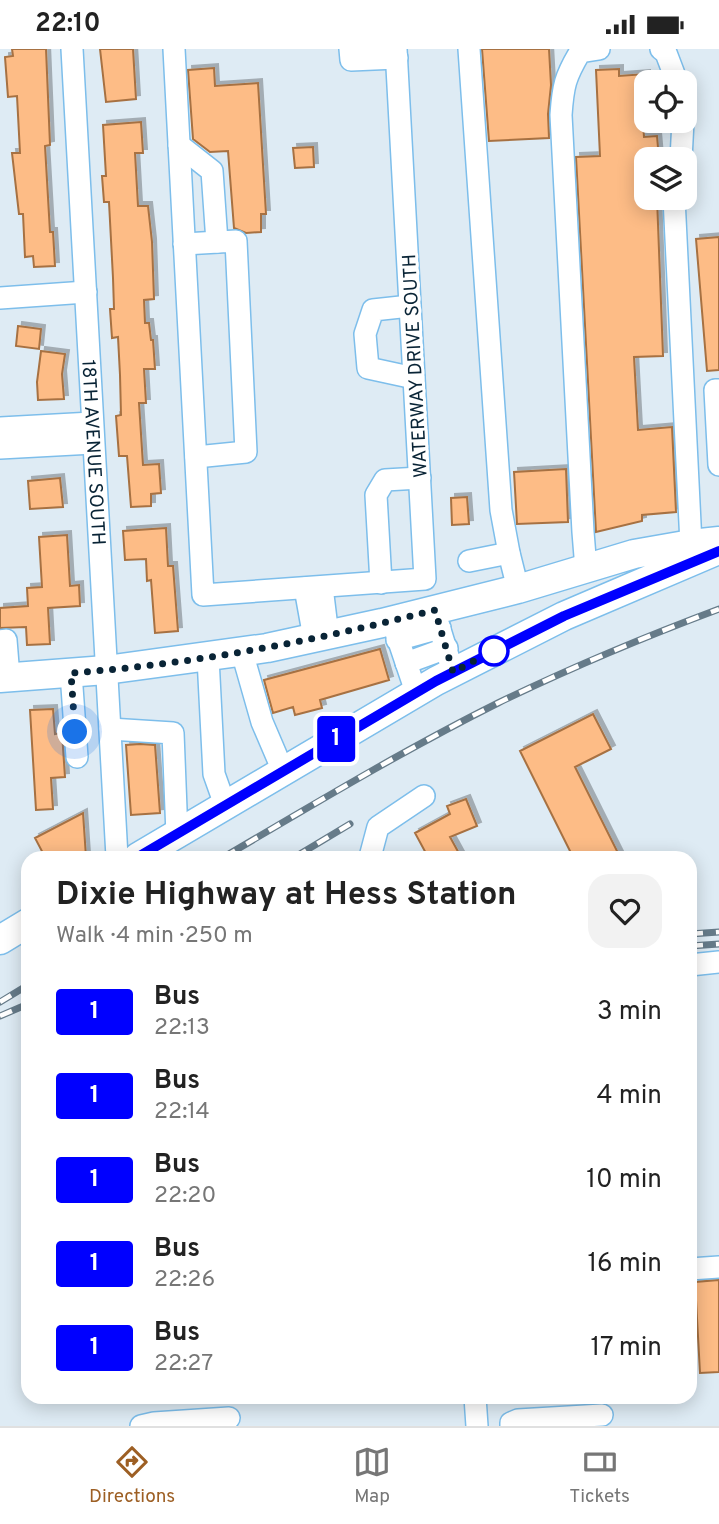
<!DOCTYPE html>
<meta charset="utf-8">
<style>
body{margin:0;font-family:Overpass,sans-serif;background:#f2f2f2;color:#222;height:100vh;display:flex;flex-direction:column;font-size:26px;white-space:nowrap}
*{box-sizing:border-box;margin:0}
p{font-size:23px;color:#767676}
.icon{flex:none;width:38px;height:38px;fill:none;stroke:currentColor;stroke-width:2;stroke-linecap:round;stroke-linejoin:round}
.map{position:relative;flex:1;overflow:hidden}
.details{position:absolute;left:21px;top:802px;width:676px;height:553px;display:flex;flex-direction:column;background:#fff;border-radius:21px;box-shadow:0 4px 18px #0003}
.details>*{flex:none}
.badge{padding:0 14px;border-radius:5px;font-size:24px;line-height:46px}
.fabs{position:absolute;left:634px;top:21px;display:grid;gap:14px}
.fabs a{display:grid;place-items:center;width:63px;height:63px;border-radius:14px;background:#fff;box-shadow:0 4px 18px #0003;font-size:35px}
.you{position:absolute;width:35px;height:35px;margin:-18px;border:5px solid #fff;border-radius:50%;background:#1a73e8;box-shadow:0 0 0 10px #1a73e833}
.map>.badge{position:absolute;translate:-50% -50%;box-shadow:0 0 0 4px #fff}
.round{display:grid;place-items:center;flex:none;width:74px;height:74px;border-radius:21px;background:#f2f2f2}
.overview{display:flex;align-items:center;justify-content:space-between;height:119px;padding:0 35px}
h1{font-size:33px;font-weight:700;line-height:52px}
ul{padding:0;list-style:none}
li{display:flex;align-items:center;gap:21px;height:84px;padding:0 35px}
li div{flex:1}
li b{display:block;font-size:26px}
li em{font-style:normal}
li .badge{min-width:77px;font-weight:700;text-align:center}
.status{display:flex;justify-content:space-between;align-items:center;height:49px;padding:0 35px;background:#fff;direction:ltr}
.status svg{height:19px;fill:currentColor}
.tab-bar{display:flex;justify-content:space-around;align-items:center;height:98px;border-top:2px solid #e0e0e0;background:#fff;font-size:19px;color:#767676}
.tab-bar a{display:grid;justify-items:center;gap:4px}
.tab-bar .current{color:#9d5f24}
.map>svg:first-child{display:block}
</style>
<div class="status"><b>22:10</b><svg viewBox="0 0 49 12"><path d="M0 12V9h3v3zM5 12V6h3v6zM10 12V3h3v9zM15 12V0h3v12zM26 1h20v11H26zM47 4h2v5h-2z"/></svg></div>
<div class="map">
<svg width="719" height="1377" viewBox="0 0 719 1377">
<defs>
<filter id="shadow"><feDropShadow dx="4" dy="-4" stdDeviation="0" flood-color="#0004"/></filter>
</defs>
<rect width="100%" height="100%" fill="#deebf4"/>
<path fill="#fdbc86" stroke="#a77142" stroke-width="2" filter="url(#shadow)" d="M12,0H46L50,96L45,97L50,183H53L55,217L34,218L33,207L25,208L23,165H19L12,104H20L17,47L8,48L5,8L13,7Z
M100,0H133L136,50L106,53Z
M482,0H549L551,36L548,65L549,89L489,92Z
M214,19L215,37L258,34L266,165H261V183L246,184L234,179L228,102L210,103L193,90L188,21Z
M619,20V27L646,25V58H642L644,88L657,87L659,110H646V149H657L663,307L634,308L638,381L672,378L676,463L642,466V472L596,483L576,108L600,107L596,21Z
M141,73L143,104H135L138,157H148L152,193L154,250L144,251L145,274H149L151,291H153L155,320H144L146,354H139L143,416L159,415L161,444L151,445V457L131,458L127,407H119L116,367L121,366L120,326L118,288L112,289L110,260H114L113,229L109,153H104L102,127H106L103,76Z
M313,98L314,118L295,119L293,99Z
M719,188V321L707,322L696,190Z
M18,277L41,280L39,300L16,297Z
M41,302L65,305L62,325L64,350L38,351L37,333Z
M566,420L568,473L517,475L514,423Z
M60,429L63,458L30,460L28,432Z
M467,448L469,475L452,476L451,449Z
M166,479L168,517H173L178,582L155,584L151,531L147,532L146,510L125,511L123,482Z
M67,486L70,537L79,536L80,557L48,559L50,595L27,596L26,578L0,579V559L28,557L27,539L42,538L39,488Z
M380,600L389,631L320,651L322,659L295,666L293,658L273,664L264,631Z
M53,660L55,685L62,684L65,728L51,729L53,760L36,761L30,661Z
M593,665L611,700L575,718L620,808H573L520,702Z
M140,695L155,696L160,764L131,766L126,696Z
M466,750L477,777L450,788L461,808H428L415,784L450,765L447,757Z
M83,764L86,808H45L35,789Z
M719,1231V1323L700,1324L695,1233Z"/>
<g fill="none" stroke-linecap="round" stroke-linejoin="round">
<defs>
<g id="minor">
<path id="s1" d="M72,0L117,808"/>
<path d="M174,0L203,546L425,530L396,0"/>
<path d="M350,0L351,11L397,9"/>
<path d="M469,0L501,461L509,504L518,540"/>
<path d="M661,0L666,4L677,33"/>
<path d="M179,96L212,122L217,193"/>
<path d="M681,110L683,72"/>
<path d="M674,149L691,495"/>
<path d="M184,195L236,192L246,403L196,408"/>
<path d="M0,249L86,243"/>
<path d="M410,257L373,261L365,285L368,319L414,329"/>
<path d="M719,341H715L719,416"/>
<path d="M0,379L92,374"/>
<path d="M0,399L93,394"/>
<path d="M469,512L509,504"/>
<path d="M586,520L583,483L561,66C563,37 565,28 580,3L599,0"/>
<path d="M381,534L376,446L385,431L420,429"/>
<path d="M322,538L328,587"/>
<path d="M305,539L314,589"/>
<path d="M434,561L453,623"/>
<path d="M392,572L416,643"/>
<path d="M397,591L440,579"/>
<path d="M0,592L6,591L9,628"/>
<path d="M242,603L262,673L283,722"/>
<path d="M208,609L214,725L225,756"/>
<path d="M406,614L447,599"/>
<path d="M71,624L77,708"/>
<path d="M110,680L173,684L177,786"/>
<path d="M370,808L378,778L424,747"/>
<path d="M690,916L719,913"/>
<path d="M690,1220L719,1218"/>
<path d="M475,1348L477,1377"/>
<path d="M141,1377L154,1374L229,1369"/>
<path d="M511,1377V1374L518,1371L602,1366"/>
</g>
<path id="major" d="M0,629L106,621L267,599L382,574L518,540L634,505L691,495L719,492
M138,808L436,632L564,567L716,502
M0,891L28,874"/>
</defs>
<use href="#minor" stroke="#7dbeeb" stroke-width="24"/>
<use href="#major" stroke="#7dbeeb" stroke-width="31"/>
<use href="#minor" stroke="#fff" stroke-width="21"/>
<use href="#major" stroke="#fff" stroke-width="28"/>
<defs>
<path id="rail" d="M224,808C314,755 404,701 498,654C570,619 644,588 719,560
M295,808L350,775
M690,885L719,883
M690,897L719,895
M0,953L28,936
M0,967L28,955"/>
</defs>
<use href="#rail" stroke="#667b89" stroke-width="7"/>
<use href="#rail" stroke="#fff" stroke-width="4.5" stroke-dasharray="13" stroke-linecap="butt"/>
</g>
<g fill="none" stroke-linecap="round" stroke-linejoin="round">
<defs>
<path id="line" d="M138,808L436,632L564,567L719,502"/>
</defs>
<use href="#line" stroke="#fff" stroke-width="16"/>
<use href="#line" stroke="#00f" stroke-width="10"/>
<path stroke="#092436" stroke-width="7" stroke-dasharray="0 12.6" d="M75,683L71,624C194,615 315,592 435,561L453,623L502,597L494,602"/>
</g>
<circle fill="#fff" stroke="#00f" stroke-width="3.5" cx="494" cy="602" r="14"/>
<g text-anchor="middle" stroke-width="6" stroke-linejoin="round" paint-order="stroke">
<g font-size="19" fill="#092436" stroke="#fff">
<text transform="translate(414 317) rotate(-93)" y="7">WATERWAY DRIVE SOUTH</text>
<text dy="7" stroke="none"><textPath href="#s1" startOffset="404">18TH AVENUE SOUTH</textPath></text>
</g>
</g>
</svg>
<div class="fabs">
<a><svg class="icon" aria-label="locate" viewBox="0 0 24 24"><circle cx="12" cy="12" r="6"/><path d="M12 2v4M12 18v4M2 12h4M18 12h4"/></svg></a>
<a><svg class="icon" aria-label="layers" viewBox="0 0 24 24"><path d="M12 4l9 5-9 5-9-5zM3 14l9 5 9-5"/></svg></a>
</div>
<div class="you" style="left:75px;top:683px"></div>
<b class="badge" style="left:336px;top:690px;background:#00f;color:#fff">1</b>
<section class="details">
<div class="overview"><div><h1>Dixie Highway at Hess Station</h1><p>Walk · 4 min · 250 m</p></div><a class="round"><svg class="icon" aria-label="heart" viewBox="0 0 24 24"><path d="M12 20l-8-8c-3-5 5-10 8-4 3-6 11-1 8 4z"/></svg></a></div>
<ul>
<li><span class="badge" style="background:#00f;color:#fff">1</span><div><b>Bus</b><p>22:13</p></div><em>3 min</em></li>
<li><span class="badge" style="background:#00f;color:#fff">1</span><div><b>Bus</b><p>22:14</p></div><em>4 min</em></li>
<li><span class="badge" style="background:#00f;color:#fff">1</span><div><b>Bus</b><p>22:20</p></div><em>10 min</em></li>
<li><span class="badge" style="background:#00f;color:#fff">1</span><div><b>Bus</b><p>22:26</p></div><em>16 min</em></li>
<li><span class="badge" style="background:#00f;color:#fff">1</span><div><b>Bus</b><p>22:27</p></div><em>17 min</em></li>
</ul>
</section>
</div>
<nav class="tab-bar">
<a class="current"><svg class="icon" aria-label="directions" viewBox="0 0 24 24"><path d="M12 3l9 9-9 9-9-9zM9 14v-3h6M13 9l2 2-2 2"/></svg>Directions</a>
<a><svg class="icon" aria-label="map" viewBox="0 0 24 24"><path d="M3 6l6-2 6 2 6-2v14l-6 2-6-2-6 2zM9 4v14M15 6v14"/></svg>Map</a>
<a><svg class="icon" aria-label="tickets" viewBox="0 0 24 24"><path d="M3 7h18v10H3zM15 7v10"/></svg>Tickets</a>
</nav>
